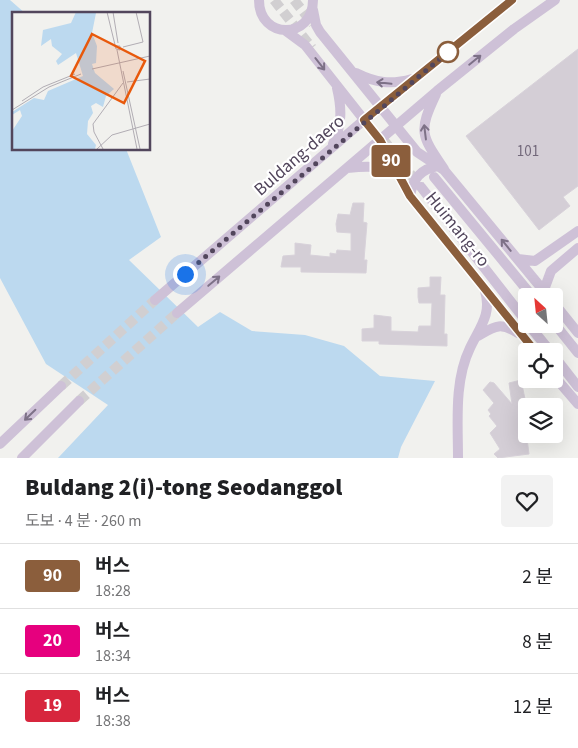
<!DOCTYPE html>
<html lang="ko">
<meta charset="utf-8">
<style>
body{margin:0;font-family:"Source Sans 3","Noto Sans KR",sans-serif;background:#f2f2f2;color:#202124;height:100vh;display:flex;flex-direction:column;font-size:19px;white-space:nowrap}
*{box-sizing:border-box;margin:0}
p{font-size:16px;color:#757577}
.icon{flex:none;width:28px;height:28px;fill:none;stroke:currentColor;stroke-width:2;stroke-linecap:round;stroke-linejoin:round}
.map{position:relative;height:458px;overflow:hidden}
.details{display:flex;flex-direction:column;background:#fff;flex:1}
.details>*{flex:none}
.badge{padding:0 10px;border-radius:4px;font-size:18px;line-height:32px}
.needle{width:32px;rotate:333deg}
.controls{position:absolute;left:518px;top:288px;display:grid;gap:10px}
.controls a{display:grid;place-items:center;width:45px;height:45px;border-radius:5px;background:#fff;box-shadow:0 5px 20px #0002;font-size:25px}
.you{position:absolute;width:25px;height:25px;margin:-12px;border:4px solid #fff;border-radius:50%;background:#1a73e8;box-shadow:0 0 0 8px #1a73e833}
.map>.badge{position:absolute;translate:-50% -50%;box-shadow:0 0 0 2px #fff}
.round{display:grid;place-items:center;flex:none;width:52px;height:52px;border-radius:5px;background:#f2f2f2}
.overview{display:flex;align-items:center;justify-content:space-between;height:85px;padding:0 25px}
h1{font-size:24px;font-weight:800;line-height:38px}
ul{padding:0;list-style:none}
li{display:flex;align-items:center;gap:15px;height:65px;padding:0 25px;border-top:1px solid #e0e0e0}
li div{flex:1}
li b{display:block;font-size:19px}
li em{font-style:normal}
li .badge{min-width:55px;font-weight:700;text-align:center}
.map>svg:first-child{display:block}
</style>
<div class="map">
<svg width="578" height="458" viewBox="0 0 578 458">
<rect width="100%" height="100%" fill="#f1f1ee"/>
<path fill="#bcd9ef" d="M0,0H10L26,14H14V149H126L161,237L129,260L198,327L220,312L252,331L305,335L344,346L380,376L435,381L401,447L398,458H58L108,405L46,364L0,278Z"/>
<path fill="#d4ced6" stroke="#d8d2da" d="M578,49V186L563,197L570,206L539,230L466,136Z
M353,203H364L363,222L367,223L364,260H367L366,273L301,272V267H281L283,256L295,255V243L311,245L310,255L330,257V253L336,254L337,250L351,251V233L337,232L336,224L338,214L350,215Z
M430,277H441L440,295H445L444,334H447V346L379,344V341H362V329L374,328V315L391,317V331L418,332L419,326H431L432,303H419L418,297V288L430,287Z
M521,380L525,399L522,400L529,454L498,458L494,454L500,449L490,433L497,426L489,416L491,414L488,410L494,403L483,390L490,382L494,383L512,404L509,383Z"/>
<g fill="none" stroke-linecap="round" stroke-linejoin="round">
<path stroke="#d1cfd1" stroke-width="10" stroke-dasharray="10 5" stroke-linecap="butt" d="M274,0L312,48
M294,0L313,24
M382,138L420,186
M61,386L155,300
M79,401L177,313"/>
<path stroke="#cec1d7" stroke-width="10" d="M259,0C259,40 313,40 313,0
M313,10L316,25L320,32L417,152L444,170L548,296
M286,31L305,45L380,140L410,196L535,351
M356,73C376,83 391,85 412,79
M436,94C418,132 421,135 444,169
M333,144C342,125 342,109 337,88
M347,168C367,166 380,165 399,175
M434,177L532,296
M421,187L526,321
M410,196C413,179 420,169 438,166
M518,259L535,261L578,231
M544,290L551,271L578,248
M155,300L364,120L512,0
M554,303L578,333
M177,313L437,91L514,29L555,0
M554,323L578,353
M528,324L550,351
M476,337C494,327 499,321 518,333
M554,356L578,387
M554,376L578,404
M0,444L61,386
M22,458L79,401
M458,458C458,422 454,381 470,348C480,327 492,314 485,291"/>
</g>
<defs><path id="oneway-shaft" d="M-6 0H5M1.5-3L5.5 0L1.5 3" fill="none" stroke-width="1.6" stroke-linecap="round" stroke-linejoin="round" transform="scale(1.25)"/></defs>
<g stroke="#7d7187">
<use href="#oneway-shaft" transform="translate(475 60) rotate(-39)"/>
<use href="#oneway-shaft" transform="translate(320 64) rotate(52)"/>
<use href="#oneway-shaft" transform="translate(384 83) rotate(-174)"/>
<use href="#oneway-shaft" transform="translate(425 132) rotate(-97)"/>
<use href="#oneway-shaft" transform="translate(506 245) rotate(-129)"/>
<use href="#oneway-shaft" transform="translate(214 281) rotate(-40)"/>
<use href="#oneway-shaft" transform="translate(30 415) rotate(136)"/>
</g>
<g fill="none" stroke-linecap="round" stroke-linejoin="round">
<defs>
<path id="line" d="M512,0L364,120L380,140L410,196L535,351"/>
</defs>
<use href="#line" stroke="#fff" stroke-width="11"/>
<use href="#line" stroke="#8b5e3c" stroke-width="8"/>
<path stroke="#52465c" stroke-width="5" stroke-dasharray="0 9" d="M185,274L448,52"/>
</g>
<circle fill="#fff" stroke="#8b5e3c" stroke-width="2.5" cx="448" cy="52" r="10"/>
<g text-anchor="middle" stroke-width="4.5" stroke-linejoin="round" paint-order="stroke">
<g font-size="15" fill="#72687a">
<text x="528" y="156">101</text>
</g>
<g font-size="18" fill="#52465c" stroke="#fff">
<text transform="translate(299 155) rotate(-41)" y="6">Buldang-daero</text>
<text transform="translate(458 229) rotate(51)" y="6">Huimang-ro</text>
</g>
</g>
<g transform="translate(12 12)">
<rect width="138" height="138" fill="#f1f1ee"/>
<path d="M64,0L84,1L80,21L85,34L84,51L80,52L83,61L102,77L94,84L91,95L84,91L79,94L81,101L76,109L75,122L84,133L83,137H0V119L10,104L8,98L0,103V100L22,86L32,88L36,79L71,64L64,41L46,53L44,49L50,42L40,34L39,27L29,34L31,18L59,11Z" fill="#bcd9ef"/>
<path fill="none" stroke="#b1adb4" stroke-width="1" d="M95,0L104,37L108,38V34H104M101,0L106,31M111,35L131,30L124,0M105,38L125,137M80,57L138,44M111,59L128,137M115,70L138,67M10,89L31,75L63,62M0,98L37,75L69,62M85,137L100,123L138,112M91,137L82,120L81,112L111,71"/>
<path fill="#e8590c" fill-opacity="0.15" stroke="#e8590c" stroke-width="2.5" d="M80,22L133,49L112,91L59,64Z"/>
<rect width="138" height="138" fill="none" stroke="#52465c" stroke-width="2.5"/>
</g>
</svg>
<div class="controls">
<a><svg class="needle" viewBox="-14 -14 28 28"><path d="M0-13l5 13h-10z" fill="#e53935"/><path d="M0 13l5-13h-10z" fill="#757577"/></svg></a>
<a><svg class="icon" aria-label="locate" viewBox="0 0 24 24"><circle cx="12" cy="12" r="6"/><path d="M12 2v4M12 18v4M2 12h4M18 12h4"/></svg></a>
<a><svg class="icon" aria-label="layers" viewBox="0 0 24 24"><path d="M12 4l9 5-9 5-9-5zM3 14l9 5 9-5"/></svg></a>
</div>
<div class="you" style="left:185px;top:274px"></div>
<b class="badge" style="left:391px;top:161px;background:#8b5e3c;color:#fff">90</b>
</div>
<section class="details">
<div class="overview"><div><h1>Buldang 2(i)-tong Seodanggol</h1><p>도보 · 4 분 · 260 m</p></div><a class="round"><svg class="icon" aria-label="heart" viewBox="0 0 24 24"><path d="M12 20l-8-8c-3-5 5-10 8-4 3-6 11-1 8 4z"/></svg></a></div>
<ul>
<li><span class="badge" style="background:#8b5e3c;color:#fff">90</span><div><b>버스</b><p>18:28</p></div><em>2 분</em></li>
<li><span class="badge" style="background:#e6007e;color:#fff">20</span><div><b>버스</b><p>18:34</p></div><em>8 분</em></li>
<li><span class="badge" style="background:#d7263d;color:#fff">19</span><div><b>버스</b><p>18:38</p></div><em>12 분</em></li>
</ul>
</section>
